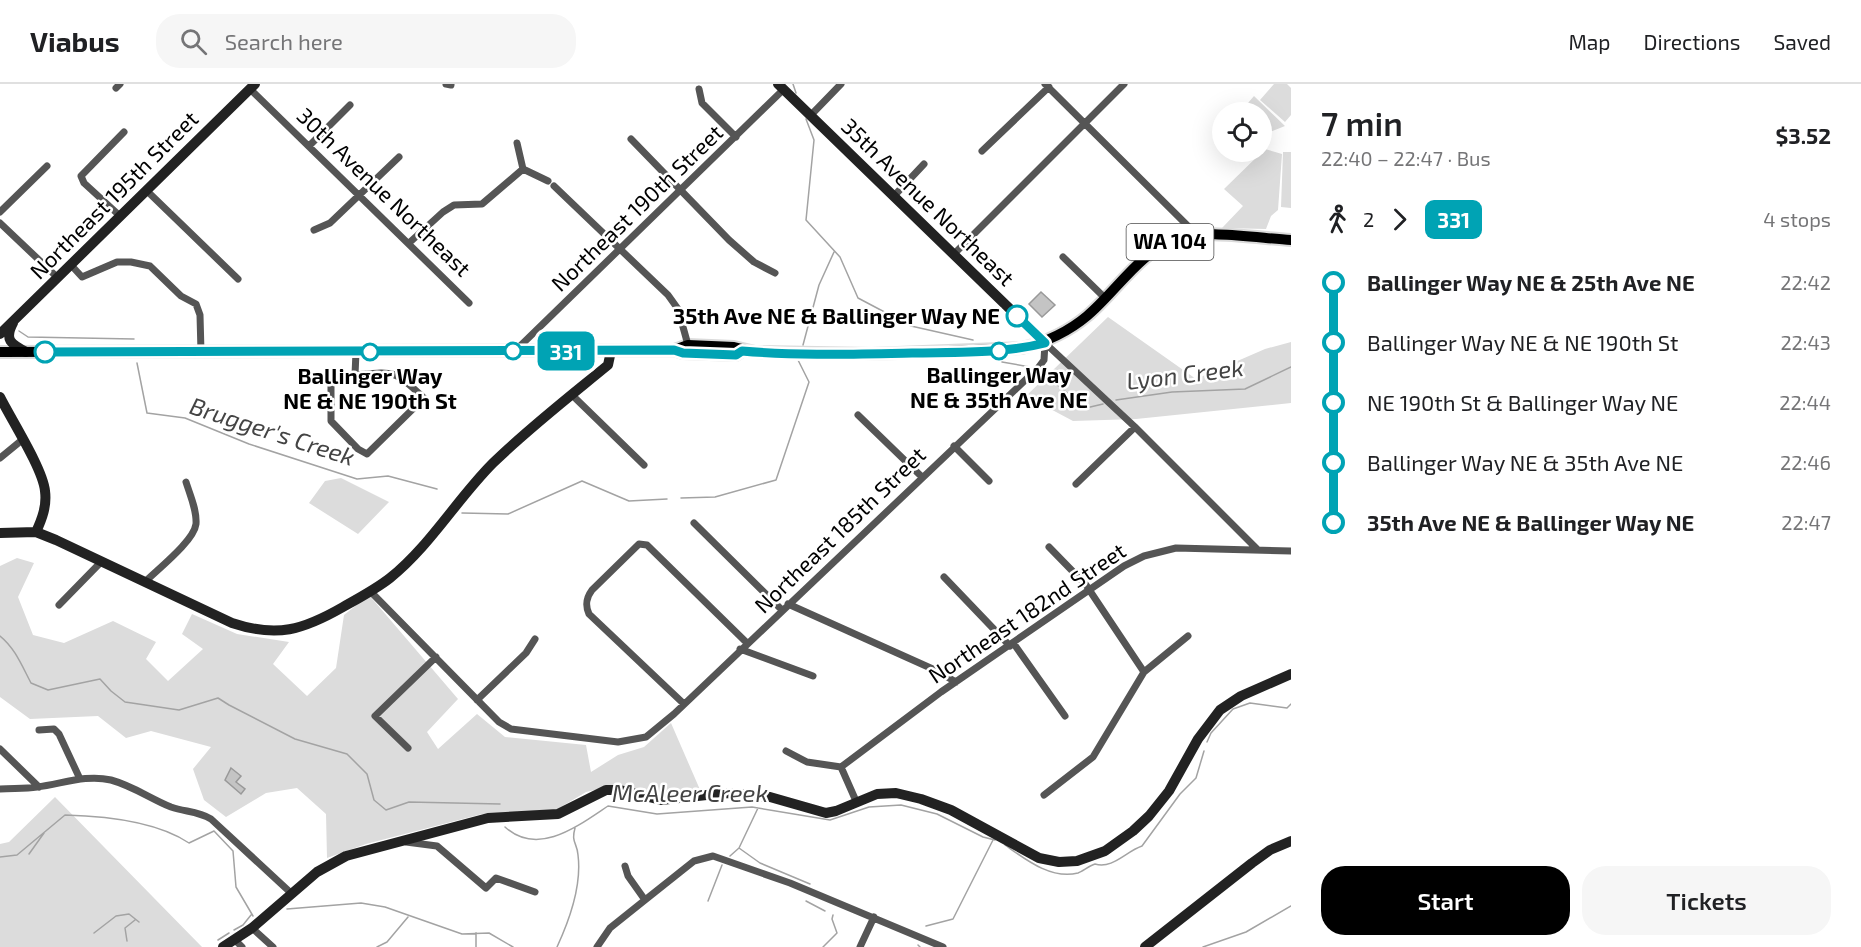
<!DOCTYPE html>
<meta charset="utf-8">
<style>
body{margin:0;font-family:"Exo 2",sans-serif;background:#f6f6f6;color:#202124;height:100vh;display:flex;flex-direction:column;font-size:22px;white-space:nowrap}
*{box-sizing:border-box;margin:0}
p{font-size:20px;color:#757577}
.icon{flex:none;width:33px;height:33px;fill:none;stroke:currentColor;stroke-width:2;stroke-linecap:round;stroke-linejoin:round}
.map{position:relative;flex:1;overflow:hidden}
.side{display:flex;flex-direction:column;background:#fff;width:570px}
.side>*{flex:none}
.badge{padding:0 12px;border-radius:9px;font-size:21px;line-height:39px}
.tools{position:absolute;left:1212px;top:18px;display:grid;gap:12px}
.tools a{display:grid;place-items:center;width:60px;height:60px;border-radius:50%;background:#fff;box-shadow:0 6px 24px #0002;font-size:30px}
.map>.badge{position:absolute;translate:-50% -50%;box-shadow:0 0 0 3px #fff}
.legs{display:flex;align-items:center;gap:9px;height:66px;padding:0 30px;font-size:20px}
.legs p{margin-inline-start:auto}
.head{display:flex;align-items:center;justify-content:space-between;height:102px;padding:0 30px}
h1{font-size:33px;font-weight:600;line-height:45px}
.button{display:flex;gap:12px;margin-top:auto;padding:12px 30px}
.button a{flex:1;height:69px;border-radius:24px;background:#000;color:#fff;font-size:24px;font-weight:600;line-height:69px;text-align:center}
.button a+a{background:#f6f6f6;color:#202124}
ul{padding:0 30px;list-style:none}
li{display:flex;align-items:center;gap:21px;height:60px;font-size:22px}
li i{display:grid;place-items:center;width:9px;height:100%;margin:0 8px;background:currentColor}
li i::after{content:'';width:15px;height:15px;margin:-8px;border:4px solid;border-radius:50%;background:#fff}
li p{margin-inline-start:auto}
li:first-child i{background:linear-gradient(#0000 50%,currentColor 0)}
li:last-child i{background:linear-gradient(currentColor 50%,#0000 0)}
header{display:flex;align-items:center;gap:36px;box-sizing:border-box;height:84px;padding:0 30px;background:#fff;border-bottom:2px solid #e0e0e0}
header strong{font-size:28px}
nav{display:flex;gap:33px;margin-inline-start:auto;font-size:21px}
.search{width:420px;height:54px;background:#f6f6f6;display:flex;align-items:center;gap:15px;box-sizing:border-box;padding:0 21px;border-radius:24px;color:#757577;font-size:22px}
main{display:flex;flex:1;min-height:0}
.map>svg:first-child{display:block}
</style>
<header>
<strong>Viabus</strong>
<div class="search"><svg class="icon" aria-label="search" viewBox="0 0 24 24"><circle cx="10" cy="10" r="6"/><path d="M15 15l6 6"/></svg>Search here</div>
<nav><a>Map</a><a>Directions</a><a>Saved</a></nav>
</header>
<main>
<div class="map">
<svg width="1291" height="863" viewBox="0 0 1291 863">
<rect width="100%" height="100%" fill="#fff"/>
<path fill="#dcdcdc" d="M1274,0H1287L1291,4V31L1285,38L1260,16Z
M1254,12L1285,42L1265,50L1262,47V28L1241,27Z
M1265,65L1282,70L1278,126L1271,132L1266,145L1222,144L1243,122L1224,105Z
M1283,68H1291V124L1281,123Z
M1108,233L1196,295L1265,265L1291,258V319L1136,335L1073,337L1026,312Z
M341,394L389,418L358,450L309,419L325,397Z
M17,474L34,479L18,513L33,551L64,559L113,537L156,558L146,575L168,597L203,565L182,550L192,530L237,550L289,558L273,580L307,612L336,584L344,531L369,511L458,615L427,648L438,665L477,630L505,653L586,661L591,688L618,671L644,663L671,639L701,708L657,711L617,701L586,708L556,726L482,730L366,760L327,774L326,730L297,704L266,709L226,733L204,716L193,685L211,663L151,647L126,654L98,632L30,635L0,613V482Z
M55,713L202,863H0V760L9,758Z"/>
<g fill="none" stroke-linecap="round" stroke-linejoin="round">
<path stroke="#a3a3a3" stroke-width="1.5" d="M793,0L796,9
M806,35L814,56L806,136L840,173L858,214L911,242L973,256
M19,247L28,253L134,255
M803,261L819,201L834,168
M1002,278L1030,283
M137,279L147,329L185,334L249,360L357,395L388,392L437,405
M1041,288L1086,324L1103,320
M1116,316L1172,308L1245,305L1291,283
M681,414L715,413L776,396L809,298L798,276
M462,429L508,430L582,397L629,417L667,415
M0,552C15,564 22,582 31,599L48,606L100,595L111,607L125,618L179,626L218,614L229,621L295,655L347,670L367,690L374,716L386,726L409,718L500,720
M1207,658L1211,649L1233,625L1250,619L1287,624L1291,620
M505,743C538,773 578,742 608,722L657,730L752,723L830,736L869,723L901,721L937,730L983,753L995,756
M1005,761C1025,775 1051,796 1078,789C1083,787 1089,782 1095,780C1113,785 1125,768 1142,762L1180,710L1196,694L1204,667
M739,764L760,779L810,800
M29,770L44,749
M730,772L739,764L758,724
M0,773L17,771L65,731C105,732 156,737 189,759L214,747L233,767L236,803L253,832
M708,817L722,781
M806,817L825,827
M287,825L361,819L385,823L462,850L489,849L513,863
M926,842L953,835L993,756
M234,846L243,841L251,831
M94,849L116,832L129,830L139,838
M218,856L229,849
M127,857L125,844L135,836
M918,861L920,863
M377,863L387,858L408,833
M476,863V849
M557,863C570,835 582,802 578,771C577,758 571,759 575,744
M823,863L837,849L832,835L833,831
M1203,863L1246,848L1291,822"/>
</g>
<path fill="#c4c4c4" stroke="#999" stroke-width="1.5" d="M1041,208L1055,221L1042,233L1029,220Z
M231,684L241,692L236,698L245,705L241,710L225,696Z"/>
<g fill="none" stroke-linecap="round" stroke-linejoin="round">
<defs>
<path id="primary" d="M674,266L688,261L734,263L755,268L872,270L1022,264C1046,258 1068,248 1087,232C1116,208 1140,167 1177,155C1209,145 1257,154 1291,156
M0,268L674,266L683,269L736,271L742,267"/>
</defs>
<use href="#primary" stroke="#dbdbdb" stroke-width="14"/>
<path stroke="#555" stroke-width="7" d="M446,0L451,1
M1045,0L1197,151
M116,4L120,0
M250,5L469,219
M699,5L702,19L736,53
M811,31L841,0
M631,55L729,156L754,178L775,189
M517,59L523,85L548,97
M309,62L350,21
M982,67L1049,3
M554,102L668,211L678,225L688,261
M146,106L238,195
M893,113L924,80
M0,128L47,82
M120,132L84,99L81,92L124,48
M0,139L58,194
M314,146L330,139L399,73
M409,159L443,128L454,121L482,120L523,85
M953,171L1124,0
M1063,173L1105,214
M71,181L82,193L117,178H131L150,182L181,212L196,220L200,231L201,268
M1045,259L1135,343L1257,465
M515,267L784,5
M355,291C397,287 393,286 424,314L367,370L358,365L331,337V299L336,291H355L356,268
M572,311L644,381
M858,331L922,393
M954,362L989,397
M0,374L22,356
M1076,400L1135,343
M694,439L782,526
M1049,463L1086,501L1144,588
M944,493L1010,562
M145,498C158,485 194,457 196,440C197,426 190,411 186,398
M370,507L499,638L511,645L618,658L646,653L674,630L1038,284L1044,276L1045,259
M788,520L935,586L956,598
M59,521L102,477
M1014,560L1065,632
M740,565L813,592
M477,616L526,569L535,555
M684,620L589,530C585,521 586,514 592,506L639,460L647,461L747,559
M39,646L54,645L59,650L80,695
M408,664L375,632L436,573
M0,665L39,703
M786,667L807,678L841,683
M841,683L941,608L1124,482L1144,472L1176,464L1291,467
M841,683L856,717
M0,705C12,704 25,705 37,703C62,700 86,690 111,696C133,702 151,715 171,723C185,728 198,727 211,735L291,809
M1044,711L1093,673L1144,588L1188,552
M406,758L437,762L486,804L496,794L535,808
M625,782L628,792L645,816
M252,844L273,863
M235,856L242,863
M597,863L610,844L645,816L694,777L713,772L790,799L943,863
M860,863L874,833"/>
<path stroke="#222" stroke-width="10" d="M778,0L1045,259
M13,239C4,256 11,260 26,268
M0,250L255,0
M0,313C11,335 43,385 45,407C47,422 42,435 36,448
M0,449L36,448L56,456L232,539C277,554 303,546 343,523C359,514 376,505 390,494C430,462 457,415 493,379C529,344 569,313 608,281L611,267
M223,863L252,844L317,788L346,772L488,734L558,730L606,706H620L661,716L725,709L770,713L826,729L836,727L877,710L896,709L921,715L951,726L1039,774L1059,778L1077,777L1105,767L1133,747L1149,732L1169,707L1198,655L1220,626L1241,612L1291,590
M1145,863L1252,779L1270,766L1291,757"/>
<use href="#primary" stroke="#000" stroke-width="10"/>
</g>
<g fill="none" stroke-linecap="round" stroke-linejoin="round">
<defs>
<path id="line-1" d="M45,268L674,266L683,269L736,271L742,267C799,272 856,270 912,269C957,268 1002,270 1045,259L1017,232"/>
</defs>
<use href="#line-1" stroke="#fff" stroke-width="14"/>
<use href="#line-1" stroke="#00a3b4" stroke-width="9"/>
</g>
<g fill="#fff" stroke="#00a3b4" stroke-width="3">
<circle cx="1017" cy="232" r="10"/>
<circle cx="513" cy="267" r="8"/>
<circle cx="999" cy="267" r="8"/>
<circle cx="45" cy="268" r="10"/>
<circle cx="370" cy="268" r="8"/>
</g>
<g text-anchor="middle" stroke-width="5" stroke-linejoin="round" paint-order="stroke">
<rect fill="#fff" stroke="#4c4c4c" stroke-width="1.5" x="1126.5" y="140" width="87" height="36" rx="4.5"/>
<g font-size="21" font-weight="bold" fill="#000">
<text x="1170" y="165">WA 104</text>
</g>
<g font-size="22" fill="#000" stroke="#fff">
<text transform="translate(384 108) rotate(44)" y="8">30th Avenue Northeast</text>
<text transform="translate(114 111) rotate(-45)" y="8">Northeast 195th Street</text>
<text transform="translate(928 118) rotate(44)" y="8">35th Avenue Northeast</text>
<text transform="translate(637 124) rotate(-44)" y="8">Northeast 190th Street</text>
<text transform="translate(840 446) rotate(-44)" y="8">Northeast 185th Street</text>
<text transform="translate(1027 529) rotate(-34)" y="8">Northeast 182nd Street</text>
</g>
<g font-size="22" font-weight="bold" fill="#000" stroke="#fff">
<text x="1000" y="240" text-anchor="end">35th Ave NE &amp; Ballinger Way NE</text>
<text x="999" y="299">Ballinger Way<tspan x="999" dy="25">NE &amp; 35th Ave NE</tspan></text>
<text x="370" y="300">Ballinger Way<tspan x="370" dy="25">NE &amp; NE 190th St</tspan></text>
</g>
<g font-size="24" font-style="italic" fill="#444" stroke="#fff">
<text transform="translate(1185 291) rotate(-7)" y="8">Lyon Creek</text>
<text transform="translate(272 348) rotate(18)" y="8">Brugger's Creek</text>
<text x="690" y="718">McAleer Creek</text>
</g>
</g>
</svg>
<div class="tools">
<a><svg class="icon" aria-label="locate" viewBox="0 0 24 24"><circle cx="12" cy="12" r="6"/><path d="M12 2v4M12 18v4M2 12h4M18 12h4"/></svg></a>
</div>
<b class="badge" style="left:566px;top:267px;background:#00a3b4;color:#fff">331</b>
</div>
<section class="side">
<div class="head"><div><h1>7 min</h1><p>22:40 – 22:47 · Bus</p></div><b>$3.52</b></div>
<div class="legs"><svg class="icon" aria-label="walk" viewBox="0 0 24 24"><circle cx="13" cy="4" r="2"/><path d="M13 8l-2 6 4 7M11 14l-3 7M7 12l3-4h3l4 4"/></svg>2<svg class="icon" aria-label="forward" viewBox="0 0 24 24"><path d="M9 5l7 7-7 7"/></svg><b class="badge" style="background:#00a3b4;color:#fff">331</b><p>4 stops</p></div>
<ul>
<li><i style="color:#00a3b4"></i><b>Ballinger Way NE &amp; 25th Ave NE</b><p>22:42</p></li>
<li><i style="color:#00a3b4"></i><span>Ballinger Way NE &amp; NE 190th St</span><p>22:43</p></li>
<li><i style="color:#00a3b4"></i><span>NE 190th St &amp; Ballinger Way NE</span><p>22:44</p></li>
<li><i style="color:#00a3b4"></i><span>Ballinger Way NE &amp; 35th Ave NE</span><p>22:46</p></li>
<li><i style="color:#00a3b4"></i><b>35th Ave NE &amp; Ballinger Way NE</b><p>22:47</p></li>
</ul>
<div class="button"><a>Start</a><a>Tickets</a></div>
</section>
</main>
